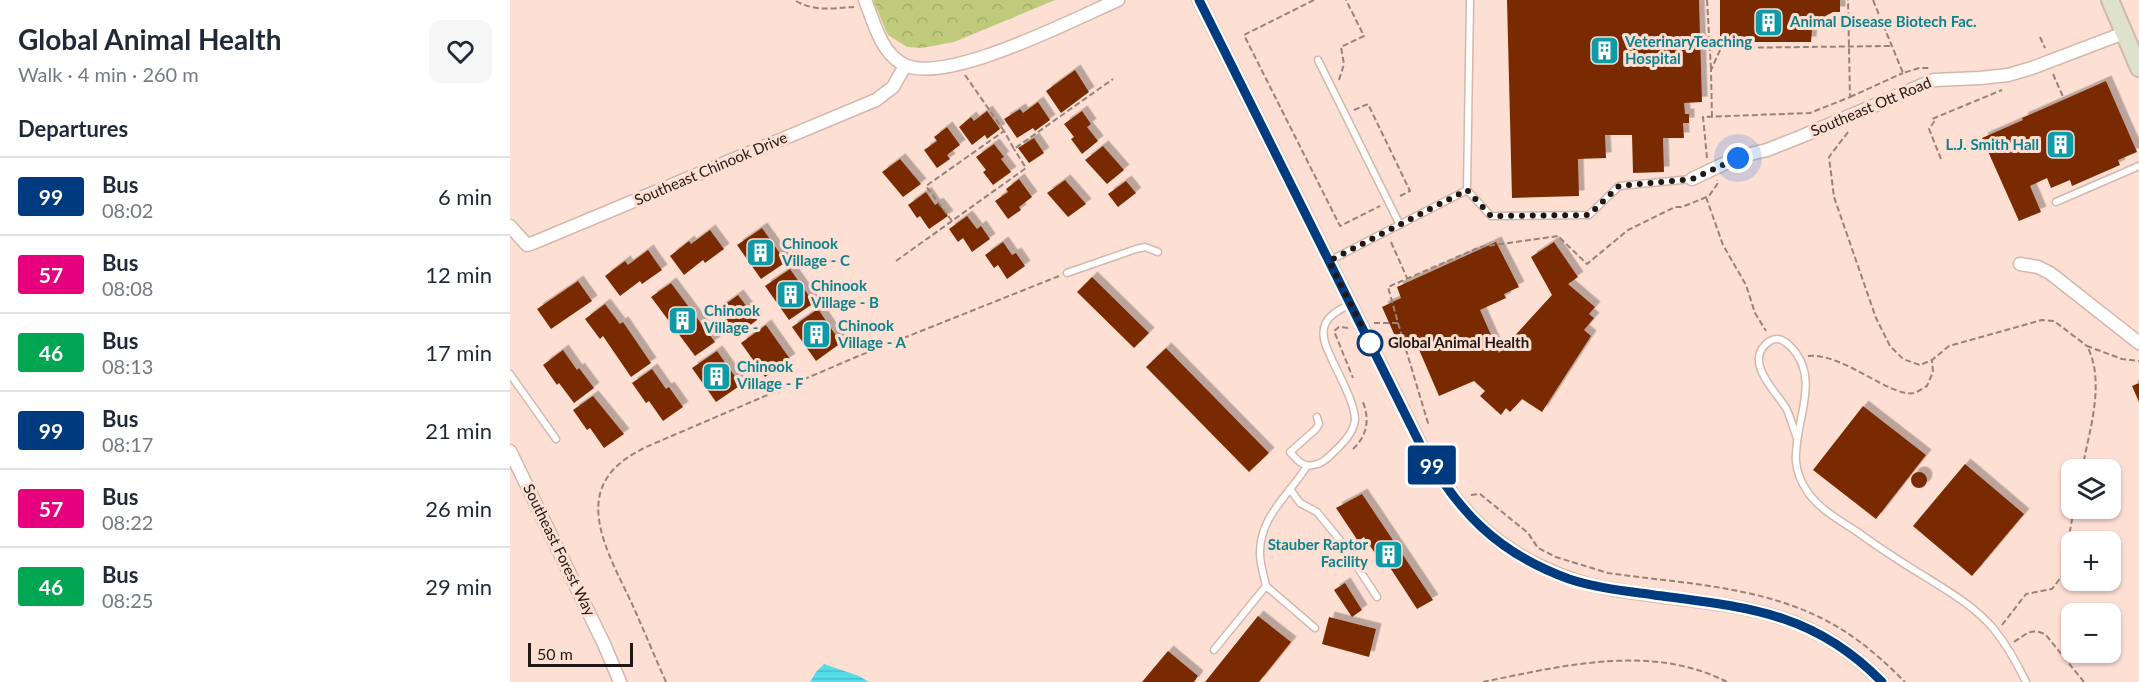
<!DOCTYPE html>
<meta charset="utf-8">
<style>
body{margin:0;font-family:Lato,sans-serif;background:#f6f6f7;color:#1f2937;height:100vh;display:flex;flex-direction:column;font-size:22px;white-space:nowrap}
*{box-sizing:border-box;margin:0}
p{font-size:20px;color:#747a83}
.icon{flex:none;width:33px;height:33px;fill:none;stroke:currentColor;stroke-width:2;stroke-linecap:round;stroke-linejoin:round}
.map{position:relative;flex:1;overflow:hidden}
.sheet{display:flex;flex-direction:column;background:#fff;width:510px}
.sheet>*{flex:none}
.badge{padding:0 12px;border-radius:4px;font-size:21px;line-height:39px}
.fabs{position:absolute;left:1551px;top:459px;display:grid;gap:12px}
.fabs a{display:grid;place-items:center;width:60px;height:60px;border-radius:12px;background:#fff;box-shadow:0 2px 4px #0004;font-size:30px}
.scale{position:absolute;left:18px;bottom:15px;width:105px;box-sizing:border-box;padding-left:6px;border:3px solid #221813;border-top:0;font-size:16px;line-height:21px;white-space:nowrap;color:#221813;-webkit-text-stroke:4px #fddfd3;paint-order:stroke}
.you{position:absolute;width:30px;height:30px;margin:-15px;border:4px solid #fff;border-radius:50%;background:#1a73e8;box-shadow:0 0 0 9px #1a73e833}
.map>.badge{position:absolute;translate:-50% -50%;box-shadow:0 0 0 3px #fff}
h2{padding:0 18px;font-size:22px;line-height:54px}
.round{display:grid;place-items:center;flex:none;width:63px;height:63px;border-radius:12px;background:#f6f6f7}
.summary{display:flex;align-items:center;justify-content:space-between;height:102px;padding:0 18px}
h1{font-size:28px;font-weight:700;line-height:45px}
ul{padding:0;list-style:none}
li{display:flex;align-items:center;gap:18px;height:78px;padding:0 18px;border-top:2px solid #e0e1e3}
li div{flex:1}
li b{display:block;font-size:22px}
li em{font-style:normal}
li .badge{min-width:66px;font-weight:700;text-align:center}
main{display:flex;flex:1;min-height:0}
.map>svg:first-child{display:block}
</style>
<main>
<section class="sheet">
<div class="summary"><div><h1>Global Animal Health</h1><p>Walk · 4 min · 260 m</p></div><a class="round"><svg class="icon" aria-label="heart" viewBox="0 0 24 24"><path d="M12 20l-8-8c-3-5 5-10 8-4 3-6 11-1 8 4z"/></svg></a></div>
<h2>Departures</h2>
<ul>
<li><span class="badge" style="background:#003b80;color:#fff">99</span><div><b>Bus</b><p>08:02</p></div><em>6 min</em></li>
<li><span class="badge" style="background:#e6007e;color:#fff">57</span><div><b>Bus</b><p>08:08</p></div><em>12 min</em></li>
<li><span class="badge" style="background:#00a651;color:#fff">46</span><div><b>Bus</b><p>08:13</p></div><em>17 min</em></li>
<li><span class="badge" style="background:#003b80;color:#fff">99</span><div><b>Bus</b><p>08:17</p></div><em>21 min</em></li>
<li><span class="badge" style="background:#e6007e;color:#fff">57</span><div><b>Bus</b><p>08:22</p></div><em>26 min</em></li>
<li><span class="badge" style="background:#00a651;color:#fff">46</span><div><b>Bus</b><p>08:25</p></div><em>29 min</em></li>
</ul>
</section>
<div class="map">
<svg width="1629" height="682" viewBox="0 0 1629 682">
<defs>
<pattern id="forest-crowns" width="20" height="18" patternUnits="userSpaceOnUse" patternTransform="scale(1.5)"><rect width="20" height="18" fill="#bfca7a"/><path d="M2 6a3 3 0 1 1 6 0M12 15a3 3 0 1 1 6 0" fill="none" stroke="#a4ad69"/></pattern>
<pattern id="water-rules" width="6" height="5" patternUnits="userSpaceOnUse" patternTransform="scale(1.5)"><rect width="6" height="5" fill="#56ddea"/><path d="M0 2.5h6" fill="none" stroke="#4bbdc8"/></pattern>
<filter id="shadow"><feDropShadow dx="5.5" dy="-5.5" stdDeviation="0" flood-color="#0004"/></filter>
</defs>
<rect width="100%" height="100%" fill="#fddfd3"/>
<path fill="url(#forest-crowns)" d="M363,0H545L444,42L412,48L397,47L378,35Z"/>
<path fill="url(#water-rules)" d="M314,664L349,676L359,682H300L306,672Z"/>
<path fill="#792c02" filter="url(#shadow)" d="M997,0H1189L1192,102L1174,103L1175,114H1179V123H1173L1174,138H1153L1154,172L1123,173L1122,135H1095L1096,158L1068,159L1069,196L1002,198Z
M1210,0H1330V12H1323L1310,19L1302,30L1301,42H1210Z
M565,70L579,92L551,113L536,91Z
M1596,81L1627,152L1608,160L1610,165L1562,186L1560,180L1541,188L1537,178L1520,186L1531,212L1509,221L1472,138L1513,120L1512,118Z
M528,102L540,120L525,131L523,128L507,138L494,119L510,109L513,113Z
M477,111L490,129L477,139L475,135L462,145L449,127L461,117L464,121Z
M572,111L581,124L577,127L588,141L572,154L561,139L564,137L554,124Z
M437,127L450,145L437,155L440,159L427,168L414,150L427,141L424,137Z
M524,138L534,153L519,163L508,148Z
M484,144L494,157L491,159L501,172L483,185L473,172L476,170L466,157Z
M593,146L614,170L597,184L575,160Z
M390,159L411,184L393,197L372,172Z
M509,179L522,197L509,207L511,210L498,219L485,201L498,192L496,189Z
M555,180L576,204L558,217L537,193Z
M616,181L626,193L608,207L598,194Z
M416,192L425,205L428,203L438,216L419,229L410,216L407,218L398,205Z
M457,216L467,229L471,226L480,239L462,252L453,238L448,242L439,229Z
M252,228L276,262L251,279L227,245Z
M200,230L214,249L195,263L193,260L174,275L160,256L179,241L181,244Z
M493,242L502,255L506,253L515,266L497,279L488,265L484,268L475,255Z
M986,242L1009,287L994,294L996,298L970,310L989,353L1042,295L1021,257L1044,242L1068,277L1058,284L1085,307L1079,314L1084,318L1074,330L1081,336L1032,412L1012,399L1000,412L996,408L991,415L970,396L975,391L964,381L929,396L904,338L889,345L872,307L891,298L887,287Z
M138,250L152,270L132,284L130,281L110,296L95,276L115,261L118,265Z
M280,269L304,303L279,320L255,286Z
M582,277L639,333L624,348L567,292Z
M68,281L82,301L41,329L27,309Z
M161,283L205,342L185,356L141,297Z
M228,295L247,320L224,337L206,311Z
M95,304L110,324L113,322L141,363L121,377L93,336L90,339L75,319Z
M308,309L331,343L306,361L282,327Z
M256,325L280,359L255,377L231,343Z
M656,348L759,453L739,472L636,367Z
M53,350L67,370L69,368L84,388L64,403L49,383L47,385L33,365Z
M207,351L231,385L206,402L182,368Z
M142,369L156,389L159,387L173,407L153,421L139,401L136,403L122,383Z
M1629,383V402L1622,386Z
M83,396L114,434L94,448L80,428L77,430L63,410Z
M1353,406L1416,455L1366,519L1303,470Z
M1455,464L1514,514L1462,576L1403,526Z
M1401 480a8 8 0 1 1 16 0a8 8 0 1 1-16 0Z
M852,494L923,600L907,609L879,566L875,568L854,537L848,541L826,508Z
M835,583L852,610L842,617L824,590Z
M748,616L781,642L749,682H695Z
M819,617L866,629L859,657L812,644Z
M658,651L688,676L684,682H632Z"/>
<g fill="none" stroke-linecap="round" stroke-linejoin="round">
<defs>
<path id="lane" d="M808,60L890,225
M957,190L981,216L1079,215L1109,186L1182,179
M1546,202L1629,166
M819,261L957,190L960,0
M557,273L626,249L635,247L648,252
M0,374L46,439
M807,417L809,424L806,429L780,452C788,461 794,469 807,464C816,462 822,453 829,447C836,440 844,431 845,420C845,402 827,372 820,355C816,347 812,338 814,328C816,316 831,309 840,304
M1287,438C1283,428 1281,418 1276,408C1266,392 1236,364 1255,345C1258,342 1262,339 1267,339C1273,339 1278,344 1282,348C1312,381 1283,424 1286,462C1287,472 1291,482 1297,491C1308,508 1329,520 1346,531C1368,547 1391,562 1414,576C1438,591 1464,606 1483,628C1496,644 1507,663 1516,682
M780,489L790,503L807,512L829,539L867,597
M756,586L805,628
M704,650L756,586C754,576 750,564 750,554C749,517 779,495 797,466"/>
<path id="street" d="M355,0C364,22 370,50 391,63C430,89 566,18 608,0
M689,0L911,445C946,510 989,554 1059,578C1085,588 1113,591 1140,595C1233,607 1302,610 1372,682
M1182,179L1228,157L1257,150L1290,137L1424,80L1470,78L1498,75L1522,68L1614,33
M0,226L17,245L23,243L366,100L383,87L395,66
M1510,264L1528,267L1540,273L1629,343
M0,451L94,644L110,682"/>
<path id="secondary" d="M1600,0L1629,68"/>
</defs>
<use href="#lane" stroke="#d4b7ab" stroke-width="9"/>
<use href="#street" stroke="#d4b7ab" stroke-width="15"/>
<use href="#secondary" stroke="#d4b7ab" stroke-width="20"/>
<path stroke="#98837a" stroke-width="2" stroke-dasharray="6 3" stroke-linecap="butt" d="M804,0L734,35L830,226L870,206
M1197,0L1201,69
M1363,0L1393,73L1409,68H1419
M286,1C305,12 323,8 344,7
M1530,37L1535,48
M1543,74L1554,99
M455,75L494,131
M829,80L834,64L831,47L854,36L836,0
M1340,97L1393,73
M844,110L858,104L900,191L888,197
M1202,117L1201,70L1211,48L1381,46
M1338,132L1319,157L1324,197L1366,318L1380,346L1393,359L1410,365L1422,360L1439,346L1532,320L1544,321L1577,346
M1197,158L1193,117L1300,113L1340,97L1338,0
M1431,159L1419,129L1424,122L1422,119L1492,90
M1196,197L1213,245L1236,285L1245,313L1256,331
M442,221L416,186L494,131L504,149L603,79
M881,242L897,278
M386,261L516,168L504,149
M864,323H888L878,287L970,247L1048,236L1077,264L1118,230L1165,207H1172L1199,196L1208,183L1207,180
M888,323L918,423L915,424
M838,328L829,327L824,331L843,378
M1298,356C1332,352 1381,398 1404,393C1408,392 1413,388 1417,386L1423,372L1422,360
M843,449C858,435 860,418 852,400
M1572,470C1579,431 1596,382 1577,346L1612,359L1629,361
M961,495L970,494L1018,533L1028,548L1046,557L1098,573C1182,585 1271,586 1343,637C1362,650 1379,666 1395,682
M1492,625L1516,594L1542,589L1552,576L1564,508
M1504,642C1516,634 1522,627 1536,635L1574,682
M156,682C145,657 134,631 123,606C109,575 81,529 90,494C96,470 116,457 136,447L346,357L549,276
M973,682C1051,666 1142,643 1217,682"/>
<use href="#lane" stroke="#fff" stroke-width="6"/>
<use href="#street" stroke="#fff" stroke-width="12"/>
<use href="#secondary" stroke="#dee1cb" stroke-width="16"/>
</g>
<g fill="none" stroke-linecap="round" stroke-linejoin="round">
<defs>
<path id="line" d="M689,0L911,446C947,511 987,553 1059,579C1086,588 1116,591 1144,595C1236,607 1304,612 1372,682"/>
</defs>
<use href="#line" stroke="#fff" stroke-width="14"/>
<use href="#line" stroke="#003b80" stroke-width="9"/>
<path stroke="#221813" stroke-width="6" stroke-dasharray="0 10.8" d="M860,343L819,261L957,190L981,216L1079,215L1109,186L1182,179L1228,158"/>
</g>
<defs>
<symbol id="building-square" viewBox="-11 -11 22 22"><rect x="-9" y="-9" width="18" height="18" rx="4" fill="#0f9aa8" stroke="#fddfd3"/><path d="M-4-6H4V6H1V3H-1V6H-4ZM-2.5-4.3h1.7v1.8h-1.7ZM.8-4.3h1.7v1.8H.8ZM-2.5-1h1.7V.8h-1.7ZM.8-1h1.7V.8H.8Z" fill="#fff"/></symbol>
</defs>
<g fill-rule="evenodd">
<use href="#building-square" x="1242" y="6" width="33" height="33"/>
<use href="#building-square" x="1078" y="34" width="33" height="33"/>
<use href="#building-square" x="1534" y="128" width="33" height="33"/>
<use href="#building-square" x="234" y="236" width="33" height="33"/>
<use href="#building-square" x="264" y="278" width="33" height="33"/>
<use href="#building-square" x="156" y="304" width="33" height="33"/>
<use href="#building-square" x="290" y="318" width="33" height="33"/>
<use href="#building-square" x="190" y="360" width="33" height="33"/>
<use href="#building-square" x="862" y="538" width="33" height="33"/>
</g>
<circle fill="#fff" stroke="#003b80" stroke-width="3" cx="860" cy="343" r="12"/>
<g text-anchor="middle" stroke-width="6" stroke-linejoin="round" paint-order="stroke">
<g font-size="15" font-weight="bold" fill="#0d838f" stroke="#fddfd3" text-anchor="start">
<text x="1280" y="27">Animal Disease Biotech Fac.</text>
<text x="1115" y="47">VeterinaryTeaching<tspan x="1115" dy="17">Hospital</tspan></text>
<text x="1529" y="150" text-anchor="end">L.J. Smith Hall</text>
<text x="272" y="249">Chinook<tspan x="272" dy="17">Village - C</tspan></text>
<text x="301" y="291">Chinook<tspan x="301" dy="17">Village - B</tspan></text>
<text x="194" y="316">Chinook<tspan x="194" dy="17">Village -</tspan></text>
<text x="328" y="331">Chinook<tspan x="328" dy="17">Village - A</tspan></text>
<text x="227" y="372">Chinook<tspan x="227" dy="17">Village - F</tspan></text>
<text x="858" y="550" text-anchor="end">Stauber Raptor<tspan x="858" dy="17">Facility</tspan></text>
</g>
<g font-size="15" fill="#221813" stroke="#fddfd3">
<text transform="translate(1361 107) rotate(-23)" y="5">Southeast Ott Road</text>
<text transform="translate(201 169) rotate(-23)" y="5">Southeast Chinook Drive</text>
<text transform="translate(49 550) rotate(64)" y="5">Southeast Forest Way</text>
</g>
<g font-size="15" font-weight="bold" fill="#221813" stroke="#fddfd3" text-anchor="start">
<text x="878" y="348">Global Animal Health</text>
</g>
</g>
</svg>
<div class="fabs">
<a><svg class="icon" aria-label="layers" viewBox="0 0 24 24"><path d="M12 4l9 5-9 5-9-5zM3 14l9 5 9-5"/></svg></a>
<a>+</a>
<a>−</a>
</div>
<div class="scale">50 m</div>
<div class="you" style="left:1228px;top:158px"></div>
<b class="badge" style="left:922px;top:465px;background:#003b80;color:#fff">99</b>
</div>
</main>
